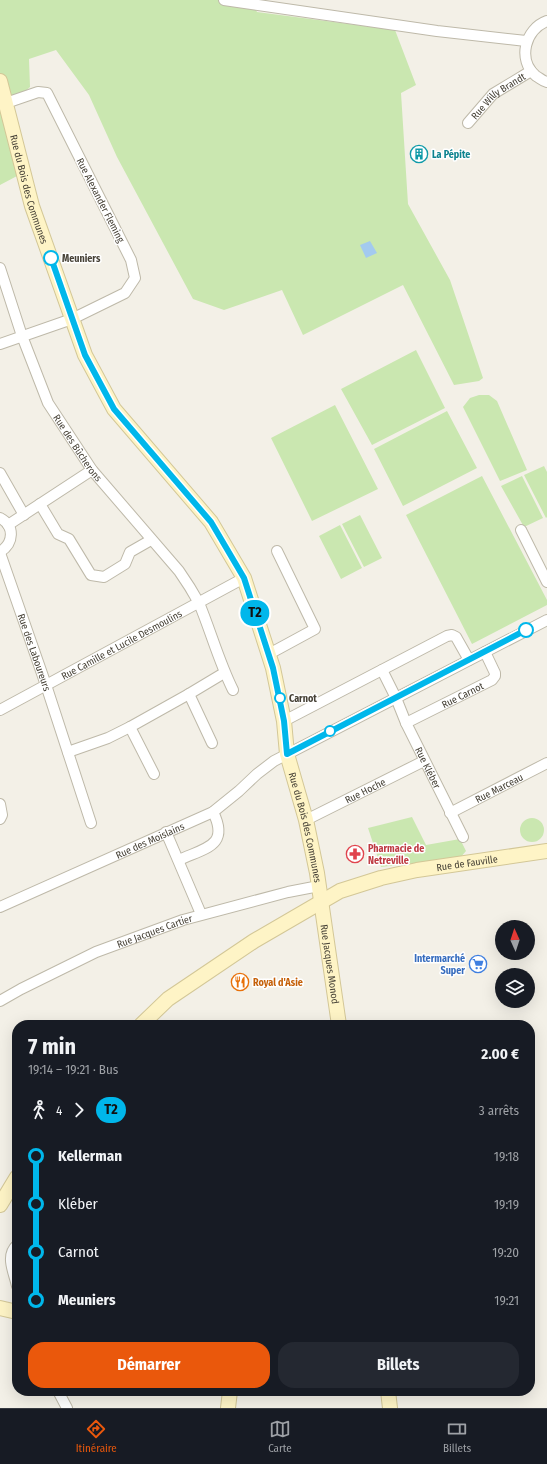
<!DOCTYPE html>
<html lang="fr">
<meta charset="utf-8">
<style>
body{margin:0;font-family:"Fira Sans Condensed",sans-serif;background:#242831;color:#f1f3f6;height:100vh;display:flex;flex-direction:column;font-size:15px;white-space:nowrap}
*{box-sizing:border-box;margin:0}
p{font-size:13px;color:#9ea1a6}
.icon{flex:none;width:22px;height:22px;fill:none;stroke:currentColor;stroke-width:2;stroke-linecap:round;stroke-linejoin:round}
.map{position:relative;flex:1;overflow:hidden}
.side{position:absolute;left:12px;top:1020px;width:523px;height:376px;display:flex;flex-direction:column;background:#171b24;border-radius:16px;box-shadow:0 4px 16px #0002}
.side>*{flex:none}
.badge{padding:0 8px;border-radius:13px;font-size:14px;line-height:26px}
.needle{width:26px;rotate:357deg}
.tools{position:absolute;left:495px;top:920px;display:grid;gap:8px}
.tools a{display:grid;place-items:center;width:40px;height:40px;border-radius:50%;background:#171b24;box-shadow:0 4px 16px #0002;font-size:20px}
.map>.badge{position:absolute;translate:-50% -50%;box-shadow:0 0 0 2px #fff}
.legs{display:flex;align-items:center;gap:6px;height:44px;padding:0 16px;font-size:13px}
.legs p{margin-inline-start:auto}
.summary{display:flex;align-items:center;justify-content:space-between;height:68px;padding:0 16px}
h1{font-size:22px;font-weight:700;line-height:30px}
.primary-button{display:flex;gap:8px;margin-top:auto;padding:8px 16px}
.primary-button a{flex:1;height:46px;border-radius:16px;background:#ea580c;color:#fff;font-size:16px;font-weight:700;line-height:46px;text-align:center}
.primary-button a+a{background:#242831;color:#f1f3f6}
ul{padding:0 16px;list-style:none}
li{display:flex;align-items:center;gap:14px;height:48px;font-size:15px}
li i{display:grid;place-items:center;width:6px;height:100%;margin:0 5px;background:currentColor}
li i::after{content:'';width:10px;height:10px;margin:-5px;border:3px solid;border-radius:50%;background:#171b24}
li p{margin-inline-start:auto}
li:first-child i{background:linear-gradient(#0000 50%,currentColor 0)}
li:last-child i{background:linear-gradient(currentColor 50%,#0000 0)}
.tab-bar{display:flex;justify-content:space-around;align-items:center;height:56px;border-top:1px solid #363941;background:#171b24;font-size:11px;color:#9ea1a6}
.tab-bar a{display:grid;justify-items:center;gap:2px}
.tab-bar .current{color:#ea580c}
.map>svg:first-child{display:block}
</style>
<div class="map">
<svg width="547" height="1408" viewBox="0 0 547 1408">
<rect width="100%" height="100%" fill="#f3f0e7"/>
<path fill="#cae7b0" d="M0,0H251L257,12L395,30L416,85L401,93L408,204L450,280L483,378L479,381L454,385L403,285L303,335L282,290L224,310L193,299L117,157L89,95L56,50L29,59L30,87L15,101L4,103L17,176L0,185Z
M416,350L445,408L372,445L341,389Z
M479,395H489L497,401L527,470L500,481L463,407L470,398Z
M335,405L378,489L312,521L271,438Z
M447,411L477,468L403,506L374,449Z
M544,466L547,472V517L546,518L524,475Z
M482,476L547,600V605L472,644L406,515Z
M522,476L543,518L524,527L501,486Z
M360,515L382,558L364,567L342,524Z
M340,525L362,568L341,579L319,536Z
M412,817L426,845L460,839L466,851L460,858L381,867L368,828Z
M520 830a12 12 0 1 1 24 0a12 12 0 1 1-24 0Z"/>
<path fill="#a3caef" d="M370,241L377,253L366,258L360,245Z"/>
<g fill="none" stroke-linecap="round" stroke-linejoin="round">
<defs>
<g id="street">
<path d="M224,0L437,31L526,41"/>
<path d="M547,21C525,29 517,60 536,76C540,78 542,81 547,82"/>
<path id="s1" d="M468,123L493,94L531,71"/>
<path id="s2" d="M0,268L22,336L48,403L92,470L179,571C186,581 193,592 199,603C211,632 219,662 233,690"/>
<path d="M0,344L72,319L125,293L135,278L131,260L47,93L38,92L6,103"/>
<path d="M0,473L24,515"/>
<path d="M40,504L58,534L69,539L91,575L104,577L125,564L130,552L151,540"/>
<path d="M0,518C15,526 14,543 0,552"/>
<path d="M8,525L92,470"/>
<path d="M521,530L547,582"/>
<path id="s3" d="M0,553L46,685L91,823"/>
<path d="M269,654L315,629L277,551"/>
<path id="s4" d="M382,670L396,698L406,723L463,837"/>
<path id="s5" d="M0,710L244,578"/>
<path d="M284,721L447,636L452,635L456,637L469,660"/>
<path id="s6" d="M406,723L492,680L495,676V673L485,652"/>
<path d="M212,743L189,694L224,673"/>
<path d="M68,752L108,738L130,727"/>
<path d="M154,774L130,727L189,694"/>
<path d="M0,804L2,815L0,819"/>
<path id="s7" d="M450,813L547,763"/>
<path id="s8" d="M306,820L424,761"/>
<path d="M166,832L201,914"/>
<path d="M179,860C205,848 230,846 213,812"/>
<path id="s9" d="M0,907L213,812L239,791L257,774L274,761L547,620"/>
<path id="s10" d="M0,1001L21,989L96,952L183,920L288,892L319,886"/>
<path d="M17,1245C5,1256 14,1272 17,1286"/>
<path d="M58,1391L67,1408"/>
</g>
<g id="secondary">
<path id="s11" d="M0,81L32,206L85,355L114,409L211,522L244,578L273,668L284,721L287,754L306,820L317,873L339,1025"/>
<path id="s12" d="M141,1025L168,999L254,941L340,891L381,878L417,870L547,851"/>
<path d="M0,1205L17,1177"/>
<path d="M0,1308L17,1312"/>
<path d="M388,1391L390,1408"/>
<path d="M228,1408L230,1391"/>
</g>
</defs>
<use href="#street" stroke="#beb9a9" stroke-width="12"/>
<use href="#secondary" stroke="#d3c797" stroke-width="16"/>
<use href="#street" stroke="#fff" stroke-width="10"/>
<use href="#secondary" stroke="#fef4c6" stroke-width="14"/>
</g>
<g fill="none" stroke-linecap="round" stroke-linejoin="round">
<defs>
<path id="line-1" d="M51,258L85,355L114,409L211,522L244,578L273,668L284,721L287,754L526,630"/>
</defs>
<use href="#line-1" stroke="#fff" stroke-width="9"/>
<use href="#line-1" stroke="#00b7eb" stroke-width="6"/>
</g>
<defs>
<symbol id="building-ring" viewBox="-11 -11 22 22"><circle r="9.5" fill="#fff" stroke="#0f9aa8" stroke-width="1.5"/><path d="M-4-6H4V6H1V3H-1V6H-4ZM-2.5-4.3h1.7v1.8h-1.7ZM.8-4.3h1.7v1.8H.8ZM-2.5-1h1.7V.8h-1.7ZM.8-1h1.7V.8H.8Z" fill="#0f9aa8"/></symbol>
<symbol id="pharmacy-ring" viewBox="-11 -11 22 22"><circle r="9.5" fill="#fff" stroke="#e0444e" stroke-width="1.5"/><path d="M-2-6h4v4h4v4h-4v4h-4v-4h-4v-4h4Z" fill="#e0444e"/></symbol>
<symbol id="supermarket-ring" viewBox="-11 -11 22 22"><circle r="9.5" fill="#fff" stroke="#3f7fe0" stroke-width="1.5"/><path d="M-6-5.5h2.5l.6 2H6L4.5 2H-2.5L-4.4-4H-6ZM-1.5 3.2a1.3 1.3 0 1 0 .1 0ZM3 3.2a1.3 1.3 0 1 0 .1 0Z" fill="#3f7fe0"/></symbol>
<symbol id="restaurant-ring" viewBox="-11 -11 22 22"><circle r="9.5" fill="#fff" stroke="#e8710a" stroke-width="1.5"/><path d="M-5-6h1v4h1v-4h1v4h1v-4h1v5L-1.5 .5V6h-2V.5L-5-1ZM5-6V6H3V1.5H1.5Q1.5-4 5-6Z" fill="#e8710a"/></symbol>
</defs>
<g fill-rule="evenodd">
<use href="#building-ring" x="409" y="144" width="20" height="20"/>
<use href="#pharmacy-ring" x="345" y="844" width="20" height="20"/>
<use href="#supermarket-ring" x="468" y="954" width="20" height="20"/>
<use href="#restaurant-ring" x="230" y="972" width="20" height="20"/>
</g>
<g fill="#fff" stroke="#00b7eb" stroke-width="2">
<circle cx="51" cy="258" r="7"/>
<circle cx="526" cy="630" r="7"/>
<circle cx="280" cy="698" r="5"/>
<circle cx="330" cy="731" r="5"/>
</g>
<g text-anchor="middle" stroke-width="3" stroke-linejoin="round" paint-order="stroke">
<g font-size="10" fill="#464136" stroke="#fff">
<text dy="4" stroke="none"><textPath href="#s1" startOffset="41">Rue Willy Brandt</textPath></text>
<text dy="4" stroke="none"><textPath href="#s11" startOffset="112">Rue du Bois des Communes</textPath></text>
<text transform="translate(101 200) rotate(63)" y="4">Rue Alexander Fleming</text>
<text dy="4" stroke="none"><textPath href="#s2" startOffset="197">Rue des Bûcherons</textPath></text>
<text dy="4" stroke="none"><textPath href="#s5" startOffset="138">Rue Camille et Lucile Desmoulins</textPath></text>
<text dy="4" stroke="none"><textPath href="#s3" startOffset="105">Rue des Laboureurs</textPath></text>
<text dy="4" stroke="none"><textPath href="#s6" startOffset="63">Rue Carnot</textPath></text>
<text dy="4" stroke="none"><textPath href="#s4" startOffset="108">Rue Kléber</textPath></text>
<text dy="4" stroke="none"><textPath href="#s7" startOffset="55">Rue Marceau</textPath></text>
<text dy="4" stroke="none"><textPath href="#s8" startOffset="66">Rue Hoche</textPath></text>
<text dy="4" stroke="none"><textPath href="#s11" startOffset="820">Rue du Bois des Communes</textPath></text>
<text dy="4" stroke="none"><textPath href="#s9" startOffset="164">Rue des Moislains</textPath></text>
<text dy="4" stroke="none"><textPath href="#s12" startOffset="371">Rue de Fauville</textPath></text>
<text dy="4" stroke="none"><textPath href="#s10" startOffset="170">Rue Jacques Cartier</textPath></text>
<text dy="4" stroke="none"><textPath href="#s11" startOffset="959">Rue Jacques Monod</textPath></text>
</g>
<g font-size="10" font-weight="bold" fill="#0d838f" stroke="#fff" text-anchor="start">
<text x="432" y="158">La Pépite</text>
</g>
<g font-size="10" font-weight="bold" fill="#464136" stroke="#fff" text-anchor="start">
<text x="62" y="262">Meuniers</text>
<text x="289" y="702">Carnot</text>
</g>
<g font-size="10" font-weight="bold" fill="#be3a42" stroke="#fff" text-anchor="start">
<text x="368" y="852">Pharmacie de<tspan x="368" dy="12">Netreville</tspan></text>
</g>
<g font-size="10" font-weight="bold" fill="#366cbe" stroke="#fff" text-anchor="end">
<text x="465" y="962">Intermarché<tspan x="465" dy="12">Super</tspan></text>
</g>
<g font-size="10" font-weight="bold" fill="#c56008" stroke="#fff" text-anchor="start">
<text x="253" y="986">Royal d'Asie</text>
</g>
</g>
</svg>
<div class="tools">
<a><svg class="needle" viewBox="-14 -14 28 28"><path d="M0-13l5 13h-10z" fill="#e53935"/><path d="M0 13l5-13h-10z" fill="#9ea1a6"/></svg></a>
<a><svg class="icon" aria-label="layers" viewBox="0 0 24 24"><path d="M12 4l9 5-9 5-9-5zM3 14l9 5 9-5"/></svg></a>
</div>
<b class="badge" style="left:255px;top:613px;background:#00b7eb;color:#111">T2</b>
<section class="side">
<div class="summary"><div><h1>7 min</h1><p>19:14 – 19:21 · Bus</p></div><b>2.00 €</b></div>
<div class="legs"><svg class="icon" aria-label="walk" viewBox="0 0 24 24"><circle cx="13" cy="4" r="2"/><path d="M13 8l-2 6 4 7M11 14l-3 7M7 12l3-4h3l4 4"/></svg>4<svg class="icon" aria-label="forward" viewBox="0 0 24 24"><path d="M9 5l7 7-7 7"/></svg><b class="badge" style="background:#00b7eb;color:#111">T2</b><p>3 arrêts</p></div>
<ul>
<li><i style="color:#00b7eb"></i><b>Kellerman</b><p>19:18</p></li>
<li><i style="color:#00b7eb"></i><span>Kléber</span><p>19:19</p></li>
<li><i style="color:#00b7eb"></i><span>Carnot</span><p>19:20</p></li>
<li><i style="color:#00b7eb"></i><b>Meuniers</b><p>19:21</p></li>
</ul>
<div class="primary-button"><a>Démarrer</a><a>Billets</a></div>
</section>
</div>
<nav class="tab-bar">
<a class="current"><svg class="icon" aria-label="directions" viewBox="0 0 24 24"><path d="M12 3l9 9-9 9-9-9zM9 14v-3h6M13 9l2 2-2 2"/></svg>Itinéraire</a>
<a><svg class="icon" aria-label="map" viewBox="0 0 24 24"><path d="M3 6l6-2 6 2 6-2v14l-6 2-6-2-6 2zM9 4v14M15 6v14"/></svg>Carte</a>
<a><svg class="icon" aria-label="tickets" viewBox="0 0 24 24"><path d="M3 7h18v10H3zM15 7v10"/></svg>Billets</a>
</nav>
